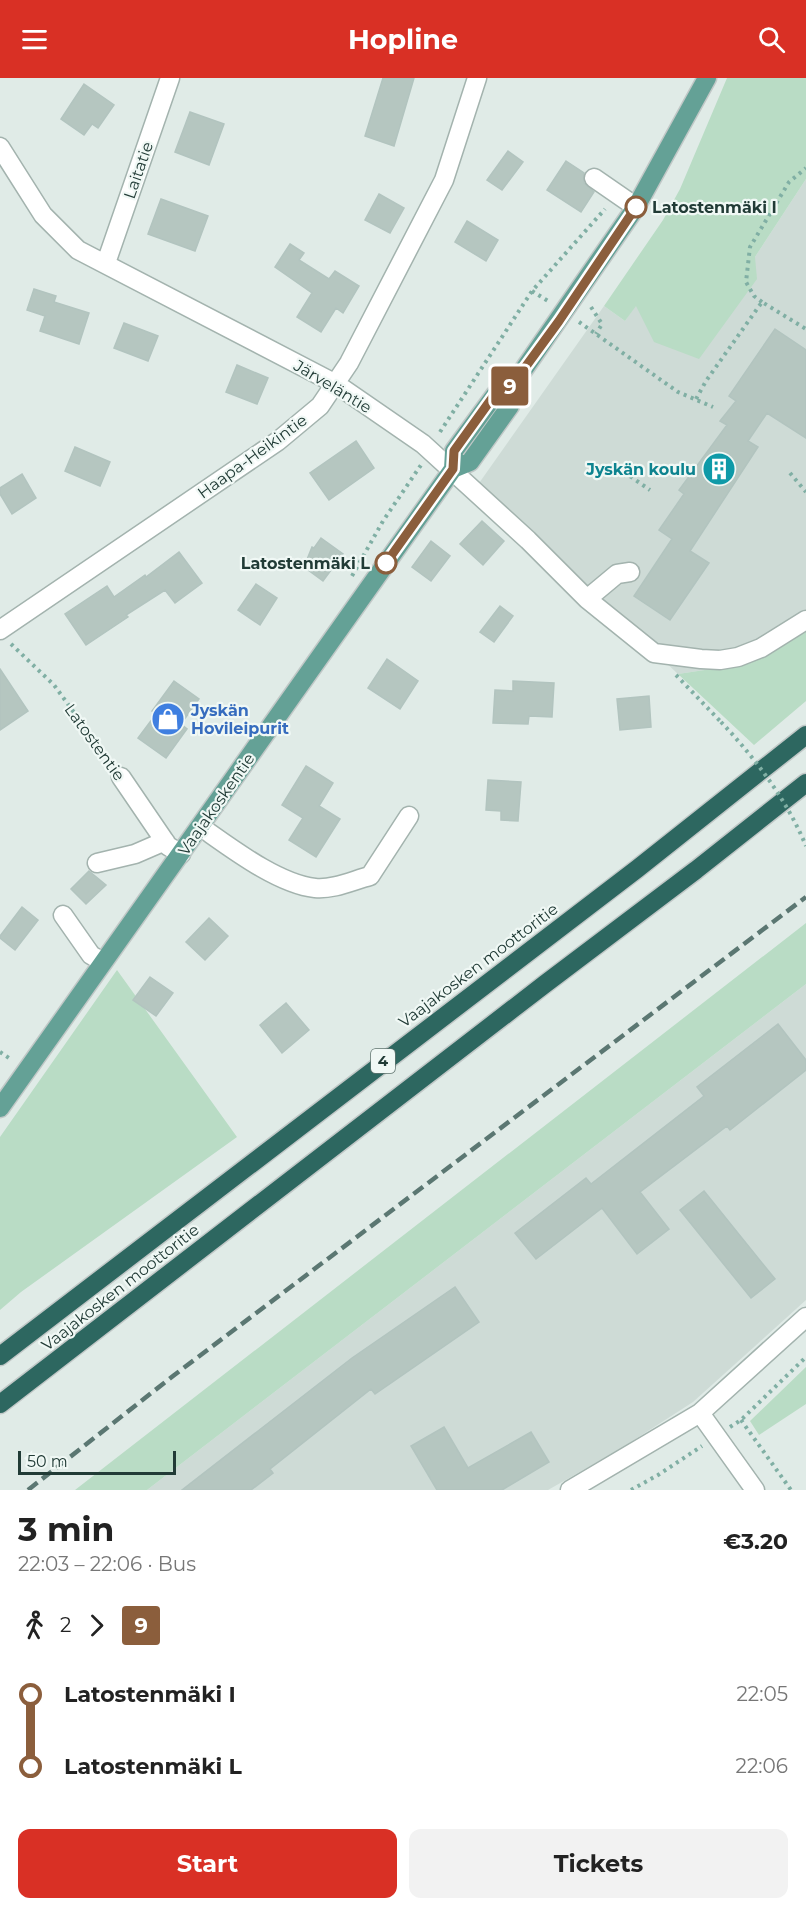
<!DOCTYPE html>
<meta charset="utf-8">
<style>
body{margin:0;font-family:Montserrat,sans-serif;background:#f2f2f2;color:#222;height:100vh;display:flex;flex-direction:column;font-size:22px;white-space:nowrap}
*{box-sizing:border-box;margin:0}
p{font-size:20px;color:#767676}
.icon{flex:none;width:33px;height:33px;fill:none;stroke:currentColor;stroke-width:2;stroke-linecap:round;stroke-linejoin:round}
.map{position:relative;height:1412px;overflow:hidden}
.details{display:flex;flex-direction:column;background:#fff;flex:1}
.details>*{flex:none}
.badge{padding:0 12px;border-radius:4px;font-size:21px;line-height:39px}
.scale{position:absolute;left:18px;bottom:15px;width:158px;box-sizing:border-box;padding-left:6px;border:3px solid #213b36;border-top:0;font-size:16px;line-height:21px;white-space:nowrap;color:#213b36;-webkit-text-stroke:4px #f0f8f5;paint-order:stroke}
.map>.badge{position:absolute;translate:-50% -50%;box-shadow:0 0 0 3px #fff}
.legs{display:flex;align-items:center;gap:9px;height:66px;padding:0 18px;font-size:20px}
.legs p{margin-inline-start:auto}
.head{display:flex;align-items:center;justify-content:space-between;height:102px;padding:0 18px}
h1{font-size:33px;font-weight:700;line-height:45px}
.primary-button{display:flex;gap:12px;margin-top:auto;padding:12px 18px}
.primary-button a{flex:1;height:69px;border-radius:12px;background:#d93025;color:#fff;font-size:24px;font-weight:700;line-height:69px;text-align:center}
.primary-button a+a{background:#f2f2f2;color:#222}
ul{padding:0 18px;list-style:none}
li{display:flex;align-items:center;gap:21px;height:72px;font-size:22px}
li i{display:grid;place-items:center;width:9px;height:100%;margin:0 8px;background:currentColor}
li i::after{content:'';width:15px;height:15px;margin:-8px;border:4px solid;border-radius:50%;background:#fff}
li p{margin-inline-start:auto}
li:first-child i{background:linear-gradient(#0000 50%,currentColor 0)}
li:last-child i{background:linear-gradient(currentColor 50%,#0000 0)}
header{display:flex;justify-content:space-between;align-items:center;height:78px;padding:0 18px;background:#d93025;color:#fff;font-size:27px;font-weight:700}
.map>svg:first-child{display:block}
</style>
<header><svg class="icon" aria-label="menu" viewBox="0 0 24 24"><path d="M4 6h16M4 12h16M4 18h16"/></svg>Hopline<svg class="icon" aria-label="search" viewBox="0 0 24 24"><circle cx="10" cy="10" r="6"/><path d="M15 15l6 6"/></svg></header>
<div class="map">
<svg width="806" height="1412" viewBox="0 0 806 1412">
<rect width="100%" height="100%" fill="#e0ebe7"/>
<path fill="#cedbd6" d="M806,101V549L751,585L678,596L477,408L604,228L625,243L681,161L755,179Z
M806,906V1222L693,1324L620,1371L548,1412H147Z"/>
<path fill="#b9dcc5" d="M727,0H806V101L755,179L757,201L699,281L654,264L636,228L625,243L604,228L663,142L680,111Z
M806,549V623L754,667L678,596L751,585Z
M806,845V906L147,1412H75Z
M117,892L237,1059L21,1214L0,1232V1059Z
M806,1289V1326L759,1357L750,1343Z"/>
<path fill="#b5c6c0" stroke="#b2c4bf" stroke-width="1.5" d="M383,0H414L394,68L365,58Z
M84,6L114,27L98,50L92,46L84,57L61,41Z
M190,34L224,46L209,87L175,74Z
M508,73L523,84L502,112L487,102Z
M566,83L584,95V105L594,114L581,134L547,112Z
M379,116L404,130L390,155L365,142Z
M161,121L208,138L195,173L148,156Z
M467,143L498,162L486,183L455,164Z
M290,166L304,175L299,182L329,201L335,193L359,208L343,235L336,230L321,254L297,239L312,215L275,189Z
M34,211L56,218L54,224L89,235L79,266L40,253L45,238L27,232Z
M124,245L158,258L148,283L114,270Z
M775,251L806,272V360L767,335L748,363L758,369L690,473L709,485L670,542L634,518L672,461L659,452L684,416L679,412L727,347L720,343L736,323L729,318Z
M237,287L268,300L257,326L226,314Z
M356,363L374,390L329,422L310,395Z
M75,369L110,384L100,408L65,393Z
M22,396L36,420L12,436L0,416V410Z
M482,443L504,463L483,487L460,466Z
M321,460L343,476L323,503L304,489L312,469L314,470Z
M431,463L450,478L431,503L412,489Z
M179,474L202,505L175,525L165,512L126,537L128,539L86,567L65,536L107,508L114,519L145,497L146,499Z
M256,506L277,520L260,547L238,532Z
M500,528L513,538L494,564L480,554Z
M387,581L418,603L400,631L368,610Z
M0,591L28,633L0,652Z
M174,603L199,621L181,646L187,651L166,680L138,660L156,636L152,633Z
M513,603L554,605L552,639L529,638L528,646L493,645L495,612L513,613Z
M649,618L651,649L620,652L617,621Z
M306,688L333,705L319,728L340,741L316,779L289,762L303,740L282,727Z
M488,702L521,704L518,743L501,742V733L486,732Z
M89,793L106,807L86,826L71,811Z
M22,829L38,842L15,872L0,860V858Z
M209,840L228,858L205,882L186,864Z
M150,899L173,915L156,938L133,922Z
M286,925L309,952L282,975L260,947Z
M778,946L806,982V992L730,1052L727,1048L640,1114L669,1151L637,1176L602,1130L536,1181L515,1155L586,1100L591,1106L704,1018L697,1009Z
M704,1113L775,1201L751,1220L680,1132Z
M455,1209L479,1244L375,1316L371,1311L270,1391L273,1395L251,1412H182L352,1280Z
M444,1349L468,1390L531,1354L549,1384L502,1412H437L411,1368Z"/>
<g fill="none" stroke-linecap="round" stroke-linejoin="round">
<defs>
<path id="minor" d="M0,69L43,137L78,172L336,306L423,366L528,462L587,521L654,575L701,581L720,582L738,579L761,570L806,542
M594,100L636,129
M106,185L170,0
M587,521L617,496L630,494
M0,552L278,363L320,328L349,285L444,102L477,0
M121,699L168,768L181,776
M201,749C231,770 278,806 315,810C333,812 354,802 370,798L409,738
M97,785L135,776L165,763
M63,837L91,877L103,884
M700,1335L806,1239
M570,1412L700,1335L755,1412"/>
<path id="major" d="M453,391L470,384L510,328L513,307
M0,1030L453,391L454,373L495,317L513,307L636,129L707,0"/>
<path id="highway" d="M0,1278L637,791L806,657
M0,1326L545,906L696,792L806,705"/>
</defs>
<use href="#minor" stroke="#a3b3ae" stroke-width="21"/>
<use href="#major" stroke="#c1c8c7" stroke-width="21"/>
<use href="#highway" stroke="#c1c8c7" stroke-width="21"/>
<path stroke="#80afa4" stroke-width="4" stroke-dasharray="3 4.5" stroke-linecap="butt" d="M532,213L548,223
M762,224L754,218L746,204L750,169L789,104L806,90
M591,229L602,246L596,256
M579,244L678,314L713,329
M696,321L706,303L762,224L806,251
M440,354L532,213L605,131
M624,394L650,412
M790,395L806,414
M352,498L383,443L421,387
M11,566L54,607L110,684
M676,597L721,644
M0,974L12,982
M741,1342L791,1412
M730,1349L741,1342L806,1279
M631,1412L658,1397L702,1368"/>
<use href="#minor" stroke="#fff" stroke-width="18"/>
<use href="#major" stroke="#64a196" stroke-width="18"/>
<use href="#highway" stroke="#2d6760" stroke-width="18"/>
<path stroke="#5b7772" stroke-width="4.5" stroke-dasharray="12 6" stroke-linecap="butt" d="M28,1412L173,1298L806,819"/>
<path stroke="#80afa4" stroke-width="4" stroke-dasharray="3 4.5" stroke-linecap="butt" d="M721,644C755,680 787,722 806,768"/>
</g>
<g fill="none" stroke-linecap="round" stroke-linejoin="round">
<defs>
<path id="line-1" d="M386,485L453,391L454,373L495,316L513,306L559,243L636,129"/>
</defs>
<use href="#line-1" stroke="#fff" stroke-width="14"/>
<use href="#line-1" stroke="#8b5e3c" stroke-width="9"/>
</g>
<defs>
<symbol id="building-disc" viewBox="-11 -11 22 22"><circle r="9.5" fill="#0f9aa8" stroke="#f0f8f5"/><path d="M-4-6H4V6H1V3H-1V6H-4ZM-2.5-4.3h1.7v1.8h-1.7ZM.8-4.3h1.7v1.8H.8ZM-2.5-1h1.7V.8h-1.7ZM.8-1h1.7V.8H.8Z" fill="#fff"/></symbol>
<symbol id="shop-disc" viewBox="-11 -11 22 22"><circle r="9.5" fill="#3f7fe0" stroke="#f0f8f5"/><path d="M-5-2.5h2.3a2.7 3.5 0 0 1 5.4 0H5L5.5 6h-11ZM-1.5-2.5h3a1.5 2.3 0 0 0-3 0Z" fill="#fff"/></symbol>
</defs>
<g fill-rule="evenodd">
<use href="#building-disc" x="700" y="372" width="38" height="38"/>
<use href="#shop-disc" x="149" y="622" width="38" height="38"/>
</g>
<g fill="#fff" stroke="#8b5e3c" stroke-width="3">
<circle cx="636" cy="129" r="10"/>
<circle cx="386" cy="485" r="10"/>
</g>
<g text-anchor="middle" stroke-width="4.5" stroke-linejoin="round" paint-order="stroke">
<rect fill="#f0f8f5" stroke="#5f746f" stroke-width="1.5" x="371" y="971" width="24" height="24" rx="4.5"/>
<g font-size="15" font-weight="bold" fill="#213b36">
<text x="383" y="988">4</text>
</g>
<g font-size="16" fill="#213b36" stroke="#f0f8f5">
<text transform="translate(138 92) rotate(-71)" y="6">Laitatie</text>
<text transform="translate(333 308) rotate(31)" y="6">Järveläntie</text>
<text transform="translate(252 378) rotate(-36)" y="6">Haapa-Heikintie</text>
<text transform="translate(95 664) rotate(54)" y="6">Latostentie</text>
<text transform="translate(216 726) rotate(-55)" y="6">Vaajakoskentie</text>
<text transform="translate(478 887) rotate(-37)" y="6">Vaajakosken moottoritie</text>
<text transform="translate(120 1209) rotate(-38)" y="6">Vaajakosken moottoritie</text>
</g>
<g font-size="16" font-weight="bold" fill="#213b36" stroke="#f0f8f5" text-anchor="start">
<text x="652" y="135">Latostenmäki I</text>
<text x="370" y="491" text-anchor="end">Latostenmäki L</text>
</g>
<g font-size="16" font-weight="bold" fill="#0d838f" stroke="#f0f8f5" text-anchor="end">
<text x="696" y="397">Jyskän koulu</text>
</g>
<g font-size="16" font-weight="bold" fill="#366cbe" stroke="#f0f8f5" text-anchor="start">
<text x="191" y="638">Jyskän<tspan x="191" dy="18">Hovileipurit</tspan></text>
</g>
</g>
</svg>
<div class="scale">50 m</div>
<b class="badge" style="left:510px;top:308px;background:#8b5e3c;color:#fff">9</b>
</div>
<section class="details">
<div class="head"><div><h1>3 min</h1><p>22:03 – 22:06 · Bus</p></div><b>€3.20</b></div>
<div class="legs"><svg class="icon" aria-label="walk" viewBox="0 0 24 24"><circle cx="13" cy="4" r="2"/><path d="M13 8l-2 6 4 7M11 14l-3 7M7 12l3-4h3l4 4"/></svg>2<svg class="icon" aria-label="forward" viewBox="0 0 24 24"><path d="M9 5l7 7-7 7"/></svg><b class="badge" style="background:#8b5e3c;color:#fff">9</b></div>
<ul>
<li><i style="color:#8b5e3c"></i><b>Latostenmäki I</b><p>22:05</p></li>
<li><i style="color:#8b5e3c"></i><b>Latostenmäki L</b><p>22:06</p></li>
</ul>
<div class="primary-button"><a>Start</a><a>Tickets</a></div>
</section>
